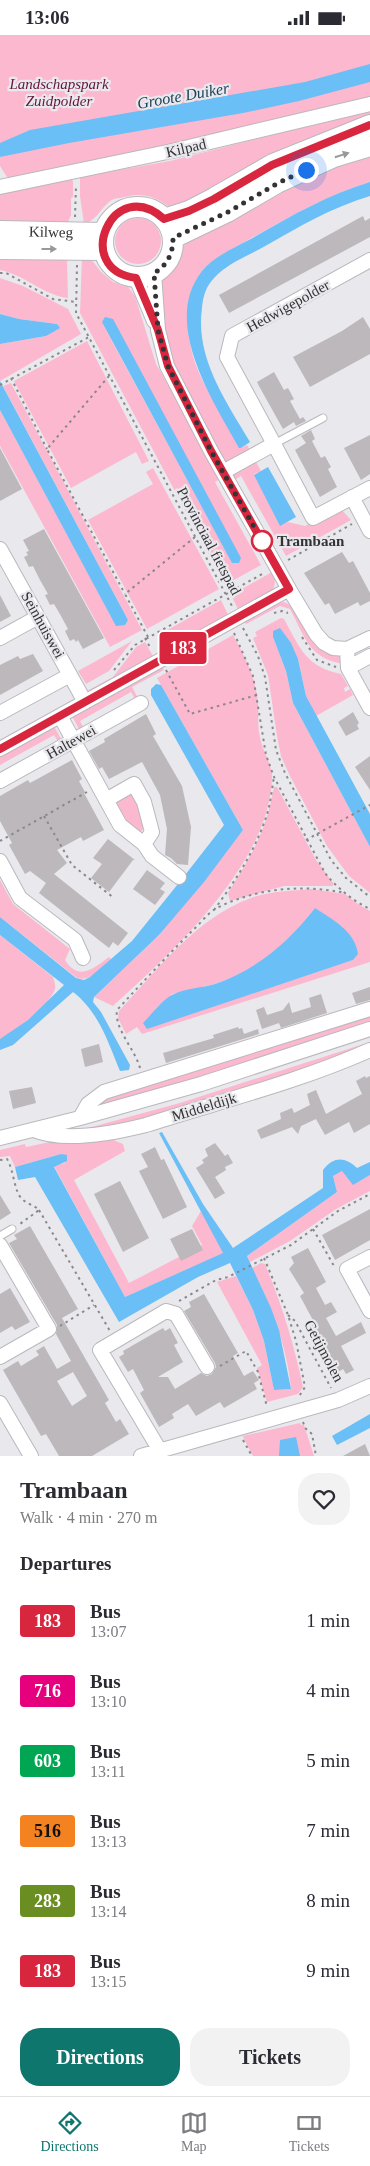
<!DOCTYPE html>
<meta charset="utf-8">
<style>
body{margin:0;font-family:Georgia,serif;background:#f2f2f3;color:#2b2b33;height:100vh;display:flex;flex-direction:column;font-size:19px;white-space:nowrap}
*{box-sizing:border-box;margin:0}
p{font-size:16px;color:#7c7c81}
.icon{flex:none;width:28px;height:28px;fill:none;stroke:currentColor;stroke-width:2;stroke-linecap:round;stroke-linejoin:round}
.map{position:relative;height:1421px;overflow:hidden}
.sheet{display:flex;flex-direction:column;background:#fff;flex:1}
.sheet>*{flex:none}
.badge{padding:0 10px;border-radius:4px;font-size:18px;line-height:32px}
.you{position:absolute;width:25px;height:25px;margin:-12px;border:4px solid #fff;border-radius:50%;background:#1a73e8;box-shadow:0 0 0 8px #1a73e833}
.map>.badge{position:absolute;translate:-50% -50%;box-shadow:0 0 0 2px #fff}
h2{padding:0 20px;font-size:19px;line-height:45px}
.round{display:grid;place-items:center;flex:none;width:52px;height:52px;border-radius:20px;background:#f2f2f3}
.overview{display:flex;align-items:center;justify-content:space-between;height:85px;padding:0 20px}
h1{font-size:24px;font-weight:600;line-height:38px}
.button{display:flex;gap:10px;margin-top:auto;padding:10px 20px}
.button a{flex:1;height:58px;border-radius:20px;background:#0f766e;color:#fff;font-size:20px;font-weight:600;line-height:58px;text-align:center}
.button a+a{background:#f2f2f3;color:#2b2b33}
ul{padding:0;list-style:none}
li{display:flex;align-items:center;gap:15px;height:70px;padding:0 20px}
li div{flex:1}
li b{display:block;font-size:19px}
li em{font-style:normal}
li .badge{min-width:55px;font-weight:700;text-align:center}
.status{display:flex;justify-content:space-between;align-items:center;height:35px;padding:0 25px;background:#fff;direction:ltr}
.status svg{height:14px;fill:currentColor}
.tabs{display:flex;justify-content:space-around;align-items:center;height:70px;border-top:1px solid #e1e1e2;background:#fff;font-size:14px;color:#7c7c81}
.tabs a{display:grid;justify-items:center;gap:2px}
.tabs .on{color:#0f766e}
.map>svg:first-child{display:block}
</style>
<div class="status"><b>13:06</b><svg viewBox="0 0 49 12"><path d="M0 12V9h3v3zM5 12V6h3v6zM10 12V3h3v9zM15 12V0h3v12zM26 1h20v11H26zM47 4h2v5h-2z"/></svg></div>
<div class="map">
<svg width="370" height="1421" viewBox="0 0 370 1421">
<rect width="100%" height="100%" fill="#e9e8ed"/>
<path fill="#fcb8cf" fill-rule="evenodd" d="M0,0H370V63L263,91L9,145L0,131Z
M370,75V82L314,101L272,120L205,160L172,174C156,162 144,157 125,162C120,163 114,163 110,166C100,174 96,186 84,189L80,161V143L85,141L170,126Z
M370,117V147C330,159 293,180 257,200C239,211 217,220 203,235C181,260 186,305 197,333C207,358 228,389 241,413L247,410L261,436L254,439L280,490L288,487L305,491L340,473L351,485L286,521L241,441L234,445L171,328C168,313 158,263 161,251C163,241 171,236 175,228C179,219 182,211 189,205L283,152Z
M71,144L73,146V162L71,163V180L68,187L0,190V156Z
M115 206a23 23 0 1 1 46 0a23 23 0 1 1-46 0Z
M0,222L67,224L68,263C43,260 25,240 0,235Z
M82,222L91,224L101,237L113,247L128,252L135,261L156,329L221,443L215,447L261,530L225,550L80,278ZM102,288L239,528L232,527Z
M0,243L23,251L68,274L81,299L0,346V309L46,301L57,289L19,284L0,279Z
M87,306L149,426L142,429L136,417L71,453L14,346Z
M11,348L142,595L110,612L0,411V375L116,590L128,585L3,351Z
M153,433L219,554L147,594L88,485L153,449L146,437Z
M272,537C284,560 255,567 239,576L232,562L233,559Z
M221,565L229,582L169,615L170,612L162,598Z
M284,567L290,570L340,618L345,629C309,624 306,604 290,574L280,571L246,589L244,586L278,568Z
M281,583L284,584C300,613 306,632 341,639L348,651L344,653L345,657L350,654L353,660L316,681L306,661L298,624L273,602L286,636L293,668L370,812V858L349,841L327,811L289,739L281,721L277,701L268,640L253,603L257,601L255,597Z
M233,600C245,622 256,643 258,668C259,679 257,691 260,702C262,715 272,729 272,742C270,829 172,917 113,971L94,962L159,900L243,795L157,643Z
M132,606L109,636L86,649L78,636Z
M145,607L154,623L89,660L87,656L113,642L136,612Z
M162,632L164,635L132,652L139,665L136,666L131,657L80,686L84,694L80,696L72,681Z
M54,691L62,706L59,708L54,700L0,730V720Z
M274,752H277L316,825L333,848V851H284L230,866L228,858C251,821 266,797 274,752Z
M128,758C141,759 142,780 145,791L140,798L131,796L112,767Z
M0,845L13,869L70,914L65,925C79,947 94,933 109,922L111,924C101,933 91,947 77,943L0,882Z
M311,854L345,859L358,869L370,876V927L142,999L137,992L126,999L118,983L119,976C158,934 196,883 251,863C270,856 291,856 311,854ZM315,873L353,925L148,993L172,959C186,956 200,953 214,949C255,937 290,907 315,873Z
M0,900L53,942C54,946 56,950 55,954C50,970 15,997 0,1004Z
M370,978V989L208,1042L98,1073L96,1068L109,1062Z
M370,1007V1011L150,1086L66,1099L180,1068Z
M111,1104L123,1109L125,1116L74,1145L129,1248L202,1210L192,1191L201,1176L224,1218L125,1262L54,1131L65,1128L61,1119L15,1132L10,1121L0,1122V1115L25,1109L26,1112L55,1106Z
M342,1136L353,1149L370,1140V1156L336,1174L290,1206L250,1227L247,1221L337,1157L333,1141Z
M261,1228L265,1229C282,1270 294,1309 303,1352L298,1359L267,1367L257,1333L262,1330L217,1247L236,1241L253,1275L264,1306L274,1355L291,1354C287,1310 271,1271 252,1233Z
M300,1388L301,1390H304L314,1421H253L244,1404L243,1401Z"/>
<path fill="#69bff6" d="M370,29V47L299,66L243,78L69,108L0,122V108L30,95L305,47Z
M370,147V161C333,172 300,191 267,210C250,220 228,228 215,242C206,251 203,261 202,273C195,323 226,366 250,407L241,413H239C213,366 161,288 202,236C215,220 239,211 256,201C292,180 330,159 370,147Z
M0,279L19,284L57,289L60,293L46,301L0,309Z
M105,282L113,284L241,523L239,528H232L102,287Z
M0,346L128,585L125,590L116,591L0,375Z
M268,432L296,482L280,491L254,440Z
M280,593L291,608L298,624L306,661L370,779V812L293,668L286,636L273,602V596Z
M156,649L161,650L243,795L204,847L159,900L94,962L93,967L101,977L130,1030L129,1035L120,1036C108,1007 99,977 73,957L13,1010L0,1015V1004L28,985L64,950L0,900V882L76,943L84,945L90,942L132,906L182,844L224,790L151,660V654Z
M315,873C333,885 355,896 358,919L353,925L147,994L143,988C151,980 165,962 174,959C187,953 202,953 215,949C256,935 289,907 315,873Z
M162,1097L203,1169L233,1213L323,1153V1135C334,1121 345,1122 357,1133L370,1127V1140L353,1150L342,1136L333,1141L337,1157L247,1221L271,1273L279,1295L291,1354L274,1355L264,1306L253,1275L230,1228L198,1242L119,1287L35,1142L18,1145L15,1132L61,1119L67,1120V1126L54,1132L125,1262L223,1218L159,1098Z
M370,1379V1393L337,1410L332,1401Z
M296,1402L300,1421H279L280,1405Z"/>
<path fill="#bcb8bc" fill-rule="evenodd" d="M363,181L365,186L370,183V202L229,278L219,260Z
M363,282L370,294V319L310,352L293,322L342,296Z
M274,337L284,355L288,353L294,364L290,366L300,384L303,382L306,386L296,391L294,387L283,394L259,351L257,347Z
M311,395L315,404L312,406L321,423L325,421L331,432L328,434L337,452L320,462L295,415L306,408L301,401Z
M370,400V439L361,445L344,413Z
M0,413L22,454L0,466Z
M44,494L104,603L83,614L78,605L76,607L74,604L70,606L65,596L68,594L61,581L54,569L50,570L45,560L48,559L40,545L33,531L29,532L24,522L28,520L26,517L29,516L23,505Z
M342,517L349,528L353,526L370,558V566L360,571L358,567L335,579L329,568L325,570L304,538Z
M0,560L11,581L0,587Z
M33,619L43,636L0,660V630L18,621L20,624Z
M353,677L359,688L357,690L359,694L346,701L338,687Z
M146,679L156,699L153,701L182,751L191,792L188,830L177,829L171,823L165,820L167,794L160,760L142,727L109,744L102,732L99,734L89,716L105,707L104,704Z
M370,721V755L355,732Z
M72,725L82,744L79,746L85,757L84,758L104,795L83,806L81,802L57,815L67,828L54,839L128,898L118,911L113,907L109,913L39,858L46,848L30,836L25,839L9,810L12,808L0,786V761L28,745L30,748Z
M108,804L135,825H133L109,857L91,843L102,829L93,823Z
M147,835L165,848L160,854L165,857L155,870L133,854Z
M370,952V965L356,969L352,958Z
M321,959L327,978L281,993L279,988L262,994L256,975L264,972L267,980L283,975L289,967L292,978L311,972L309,963Z
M238,992L239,994L242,993L244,999L258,994L259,999L166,1028L163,1018L214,1003L213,1000Z
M99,1009L103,1027L85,1032L81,1014Z
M365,1041L366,1043L370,1041V1089L354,1098L349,1087L325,1100L316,1084L301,1091L298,1099L292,1092L261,1104L257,1095L281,1084L280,1078L292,1073L294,1078L310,1070L307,1059L316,1055L326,1079L362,1059L356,1046Z
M32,1052L36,1068L13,1074L9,1056Z
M215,1108L225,1121L228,1119L233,1128L225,1132L226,1135L215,1142L225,1158L215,1164L196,1133L204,1128L202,1125L208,1121L205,1114Z
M155,1112L161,1125L164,1124L187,1172L163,1184L139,1136L148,1132L141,1119Z
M120,1146L149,1203L123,1217L94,1159Z
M0,1160L11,1178L0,1185Z
M370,1174V1205L335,1225L322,1200Z
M30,1191L78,1274L62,1283L109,1365L105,1368L116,1387L120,1384L129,1399L92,1421H59L46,1399L41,1401L3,1335L18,1326L21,1331L39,1320L36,1316L44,1311L57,1334L71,1326L56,1299L57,1290L9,1208L17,1204L14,1200ZM73,1337L87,1361L72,1371L57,1346Z
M192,1194L203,1215L181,1226L170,1204Z
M308,1213L326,1247L316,1253L325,1270L331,1267L337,1277L326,1283L336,1301L361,1287L366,1298L341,1311L354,1335L346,1339L343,1334L338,1337L333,1336L326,1323L310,1291L315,1289L300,1261L304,1258L289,1234L294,1228L291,1222Z
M10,1253L30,1287L15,1295L12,1291L0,1298V1259Z
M204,1259L238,1318L233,1321L244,1341L253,1336L259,1345L254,1348L257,1354L224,1373L220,1367L196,1381L188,1369L172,1379L174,1383L159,1392L140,1358L144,1355L133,1334L128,1337L119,1322L124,1319L123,1316L163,1293L165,1296L170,1293L178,1308L174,1310L183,1327L158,1342H168L175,1354L201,1338L207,1341L212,1339L216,1332L215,1328L184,1276L191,1272L189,1267Z
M365,1409L370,1421H343Z"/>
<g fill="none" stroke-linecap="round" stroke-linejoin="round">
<defs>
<path id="service" d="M274,409L323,383
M0,1201L12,1194"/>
<path id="minor" d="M0,152L172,116L370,69
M154,238L158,295L167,331L211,416L289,554L316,599L324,608L333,613L347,614L370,603
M136,243L154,286
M274,409L227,322L232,301L370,225
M223,437L274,409L313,483L370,453
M352,462L370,496
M0,514L85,667
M0,603L38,582
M347,614L348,633L370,673
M348,633L370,621
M0,678L70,640
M60,681L120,790L144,809L152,797L144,767L134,749L106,765
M0,714L289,554
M0,746L141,668
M144,809L152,821L179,842
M0,826L20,863L75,905L83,923
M80,1083L88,1069L104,1057L370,974
M34,1095C65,1108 114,1098 146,1090C221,1066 298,1047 370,1015
M0,1103L80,1083L201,1049L370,994
M0,1210L49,1294L0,1322
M370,1222L347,1234L370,1276
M0,1368L31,1421
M159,1414L100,1315L166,1276L176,1279L207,1332
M141,1421L338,1365L370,1351"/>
<g id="secondary">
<circle cx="138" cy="207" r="35"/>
<path d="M164,184L189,176L214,163L273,129L370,90"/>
<path id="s1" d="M0,196L103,198"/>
<path d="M173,203L227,177L277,148L334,122L370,111"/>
<path d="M0,214L103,215"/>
</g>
</defs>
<use href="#service" stroke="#b9b8bd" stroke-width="9"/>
<use href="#minor" stroke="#b9b8bd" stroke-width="16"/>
<use href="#secondary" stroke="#b9b8bd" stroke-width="22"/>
<path stroke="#89888c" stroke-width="2" stroke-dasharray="2.5 4" stroke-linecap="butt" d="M75,182L76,150
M77,230L76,278L232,571
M0,238H6L53,264L76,267
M109,341L47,414L125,559
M11,343L47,414
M0,350L89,302
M288,525L352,489
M274,578L282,576L288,578
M243,593L258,621L265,642L276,715L285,738L331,825L346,843L370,862
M234,598L253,641L266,720L274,742L325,838C337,853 353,866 370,874
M148,602L125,559L195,502
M302,602L317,625L336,632
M145,603L151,614
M114,635L135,610L264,538
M166,635L190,679L257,660
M44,781L72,830L114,863
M306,805L370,770
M0,806L87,757
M214,875C236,845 257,813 268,776C271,765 272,753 274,742
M140,1033C135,1014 114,994 117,975C142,948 167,921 193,895C200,889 207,879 215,874C255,853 302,849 345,858
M0,1125L7,1124C14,1135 14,1157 22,1164C27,1169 34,1170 39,1175L20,1189
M39,1175L110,1296
M313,1194L334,1231
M264,1223L288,1280L296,1306L305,1352L298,1363
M179,1266L216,1245L228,1242L291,1210L338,1176L370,1159
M288,1280L295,1286L331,1353
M60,1291L94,1270
M220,1331L246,1316L258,1337L267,1372
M303,1387L305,1393L312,1399L316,1421
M243,1405L252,1421"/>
<use href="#service" stroke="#fff" stroke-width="7"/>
<use href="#minor" stroke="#fff" stroke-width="14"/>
<use href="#secondary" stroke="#fff" stroke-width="20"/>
</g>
<defs><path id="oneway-solid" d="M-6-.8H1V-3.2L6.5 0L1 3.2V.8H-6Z" transform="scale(1.25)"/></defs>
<g fill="#99989a">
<use href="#oneway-solid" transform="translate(342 120) rotate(-17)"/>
<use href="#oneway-solid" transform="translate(49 214)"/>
</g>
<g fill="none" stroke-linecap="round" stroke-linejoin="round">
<defs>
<path id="line" d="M0,714L289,554L211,416L168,331L158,295L136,243C71,235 113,138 164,184L189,176L214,164L272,130L370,90"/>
</defs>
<use href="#line" stroke="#fff" stroke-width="11"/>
<use href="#line" stroke="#d7263d" stroke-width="8"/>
<path stroke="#333234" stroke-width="5" stroke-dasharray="0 9" d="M262,506L211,416L168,331L158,295L154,238C168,230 173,218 173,203L228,177L278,148L306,135"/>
</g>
<circle fill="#fff" stroke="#d7263d" stroke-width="2.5" cx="262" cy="506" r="10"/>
<g text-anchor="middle" stroke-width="4.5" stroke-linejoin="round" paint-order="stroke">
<g font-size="15" font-style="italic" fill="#64153a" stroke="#e9e8ed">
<text x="59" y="54">Landschapspark<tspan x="59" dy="17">Zuidpolder</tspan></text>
</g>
<g font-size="15" fill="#333234" stroke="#e9e8ed">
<text transform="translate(186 113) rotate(-13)" y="5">Kilpad</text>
<text dy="5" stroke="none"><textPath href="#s1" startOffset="51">Kilweg</textPath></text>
<text transform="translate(288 271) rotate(-29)" y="5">Hedwigepolder</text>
<text transform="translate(209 506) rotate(62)" y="5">Provinciaal fietspad</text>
<text transform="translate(43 590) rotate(61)" y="5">Seinhuiswei</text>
<text transform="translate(71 707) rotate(-29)" y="5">Haltewei</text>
<text transform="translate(204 1072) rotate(-17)" y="5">Middeldijk</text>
<text transform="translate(324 1316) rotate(62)" y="5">Getijmolen</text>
</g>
<g font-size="15" font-weight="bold" fill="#333234" stroke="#e9e8ed" text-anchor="start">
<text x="277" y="511">Trambaan</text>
</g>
<g font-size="16" font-style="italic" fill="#1c4158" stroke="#e9e8ed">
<text transform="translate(183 60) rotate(-10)" y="6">Groote Duiker</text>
</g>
</g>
</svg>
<div class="you" style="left:306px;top:135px"></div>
<b class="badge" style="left:183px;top:613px;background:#d7263d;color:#fff">183</b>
</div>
<section class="sheet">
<div class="overview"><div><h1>Trambaan</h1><p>Walk · 4 min · 270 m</p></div><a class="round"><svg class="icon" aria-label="heart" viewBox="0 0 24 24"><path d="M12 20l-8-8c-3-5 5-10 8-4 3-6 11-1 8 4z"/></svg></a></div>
<h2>Departures</h2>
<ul>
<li><span class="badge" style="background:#d7263d;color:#fff">183</span><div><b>Bus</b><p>13:07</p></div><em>1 min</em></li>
<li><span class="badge" style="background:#e6007e;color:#fff">716</span><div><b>Bus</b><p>13:10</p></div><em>4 min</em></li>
<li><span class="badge" style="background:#00a651;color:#fff">603</span><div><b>Bus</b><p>13:11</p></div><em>5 min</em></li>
<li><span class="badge" style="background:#f58220;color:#111">516</span><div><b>Bus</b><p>13:13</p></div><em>7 min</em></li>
<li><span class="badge" style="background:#6b8e23;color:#fff">283</span><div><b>Bus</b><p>13:14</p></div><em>8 min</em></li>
<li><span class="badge" style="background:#d7263d;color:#fff">183</span><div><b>Bus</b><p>13:15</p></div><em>9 min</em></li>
</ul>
<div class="button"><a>Directions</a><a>Tickets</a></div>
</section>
<nav class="tabs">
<a class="on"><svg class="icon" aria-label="directions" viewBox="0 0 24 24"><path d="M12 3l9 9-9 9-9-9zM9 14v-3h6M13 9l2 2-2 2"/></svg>Directions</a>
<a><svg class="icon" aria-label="map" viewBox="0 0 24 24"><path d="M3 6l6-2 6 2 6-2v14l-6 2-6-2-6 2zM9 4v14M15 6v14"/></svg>Map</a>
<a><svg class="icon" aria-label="tickets" viewBox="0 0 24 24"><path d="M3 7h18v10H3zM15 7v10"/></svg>Tickets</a>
</nav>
